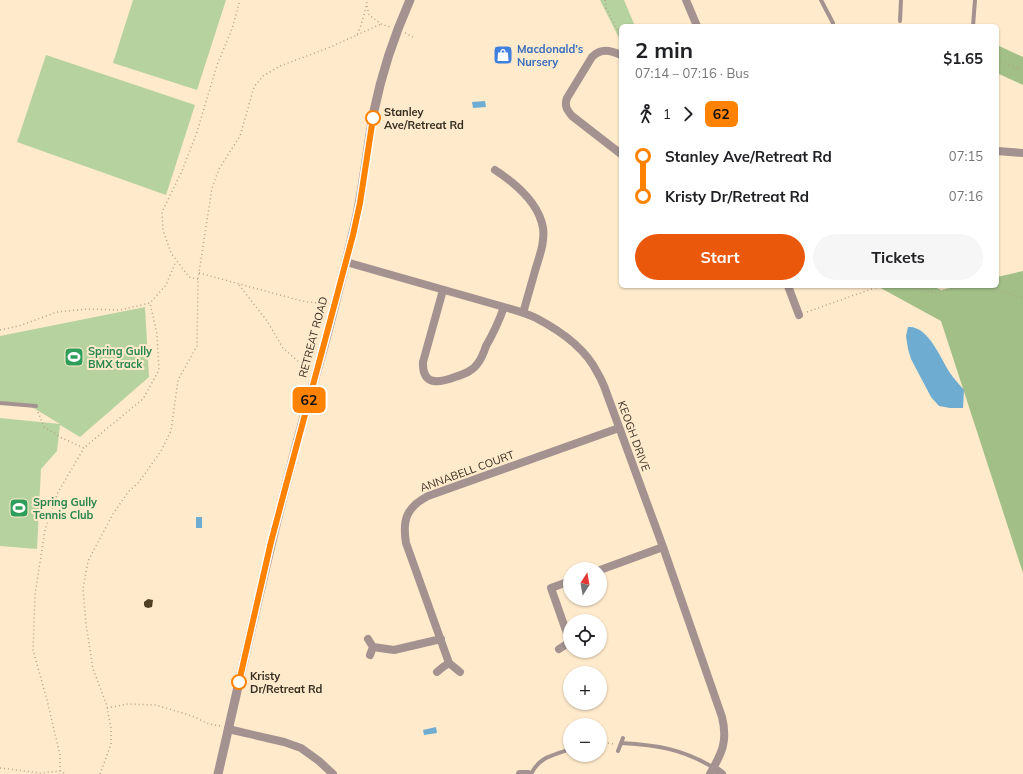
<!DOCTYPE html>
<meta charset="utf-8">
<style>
body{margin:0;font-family:Mulish,sans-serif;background:#f6f6f6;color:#202124;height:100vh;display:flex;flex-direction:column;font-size:15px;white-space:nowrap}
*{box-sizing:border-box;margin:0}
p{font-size:13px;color:#757577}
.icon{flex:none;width:22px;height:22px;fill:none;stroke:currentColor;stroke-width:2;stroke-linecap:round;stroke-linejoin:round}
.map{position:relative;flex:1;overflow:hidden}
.details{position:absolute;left:619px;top:24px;width:380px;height:264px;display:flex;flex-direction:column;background:#fff;border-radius:6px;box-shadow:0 1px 3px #0004}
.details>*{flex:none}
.badge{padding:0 8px;border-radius:6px;font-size:14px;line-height:26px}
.needle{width:26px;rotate:11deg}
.buttons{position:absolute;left:563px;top:562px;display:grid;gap:8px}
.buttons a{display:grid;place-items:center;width:44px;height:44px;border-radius:50%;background:#fff;box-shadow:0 1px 3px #0004;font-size:20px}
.map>.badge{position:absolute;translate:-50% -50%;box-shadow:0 0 0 2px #fff}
.legs{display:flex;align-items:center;gap:6px;height:44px;padding:0 16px;font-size:13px}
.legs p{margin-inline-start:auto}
.headline{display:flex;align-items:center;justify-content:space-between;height:68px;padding:0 16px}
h1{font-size:22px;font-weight:700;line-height:30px}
.primary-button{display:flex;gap:8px;margin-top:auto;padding:8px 16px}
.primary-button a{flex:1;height:46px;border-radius:24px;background:#ea580c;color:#fff;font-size:16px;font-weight:700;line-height:46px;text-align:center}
.primary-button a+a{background:#f6f6f6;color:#202124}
ul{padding:0 16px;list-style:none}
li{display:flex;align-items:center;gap:14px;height:40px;font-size:15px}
li i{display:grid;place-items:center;width:6px;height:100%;margin:0 5px;background:currentColor}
li i::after{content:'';width:10px;height:10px;margin:-5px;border:3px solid;border-radius:50%;background:#fff}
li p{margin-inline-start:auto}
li:first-child i{background:linear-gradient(#0000 50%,currentColor 0)}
li:last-child i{background:linear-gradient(currentColor 50%,#0000 0)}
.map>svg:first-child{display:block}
</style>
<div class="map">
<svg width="1023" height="774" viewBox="0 0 1023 774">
<rect width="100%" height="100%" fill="#ffeacb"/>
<path fill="#b6d29e" d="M133,0H226L197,90L113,63Z
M600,0H624L635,26H621V42Z
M46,55L195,105L166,195L17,142Z
M145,307L149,377L80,437L60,425L57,451L41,469L37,549L0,546V418L60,424L32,407L0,401V336Z"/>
<path fill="#a1bf87" d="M997,45L1023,57V85L997,73Z
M1023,271V573L941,321L877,286H932L941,290L959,286H997V277Z"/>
<path fill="#6facd2" d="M485,101L486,107L473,108L472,102Z
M908,327C928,325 941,359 950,373C954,379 959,384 964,390L963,408H950L939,406L931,397L911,359L908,349L906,336Z
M196,517H202V528H196Z
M436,727L437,733L424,735L423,730Z"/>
<path fill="#503f24" d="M148,599L153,600L152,607L148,608L145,607L144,605V602Z"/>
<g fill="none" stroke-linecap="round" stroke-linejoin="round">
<path stroke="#b3a38b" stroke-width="1.5" stroke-dasharray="1 3" stroke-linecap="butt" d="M605,0L606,8L621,36
M367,6L369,15L381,24L390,27
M405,33L413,37
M357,35L381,24
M997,61L1023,70
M199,273L302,301L325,304
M198,279L189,277L171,253L163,230L162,212L182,171L197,132L217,65L232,29L240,0
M239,285L267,321L283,348L300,363L310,367
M904,286L936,293L970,286
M986,286L1023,298
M807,312L880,286
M0,330L19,326L57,312L88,309L120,310L150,303L166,285L176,261
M38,412L44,427L62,438L84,448L110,426L143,399L159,370L157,334L150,303
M107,708L128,704L156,705L192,716L209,724L221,726
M600,742L614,744
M0,768L40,773L60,771L67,774
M60,771V755L47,700L33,650L35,595L45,530L57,494L84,448
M100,774L111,744V728L106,703L93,669L86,624L83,589L88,561L113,514L128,492L139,482L161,451L171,431L178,380L197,346L198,279L212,188L219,169L240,136L254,87L263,76L280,66L328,48L357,35C361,26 366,10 367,0"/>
<path stroke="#a39290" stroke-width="4" d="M821,0L833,23V26
M900,21L901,0
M973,26L975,0
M0,403L36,406
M621,743C657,745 683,749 714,768
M618,751L623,738
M531,774C540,756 553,756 570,749"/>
<path stroke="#a39290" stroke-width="8" d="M686,0L697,26
M621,55C610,50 601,48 592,57L567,98C564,106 567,110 572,116L621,154
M997,151L1023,153
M495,170C515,183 539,203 543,228C545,243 539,257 535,271C531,285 527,299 523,313
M346,262L504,307C515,310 526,313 536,318C559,330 585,348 597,372C600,377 602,381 604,386L663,547L722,717C728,741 722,753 710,774
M788,286L799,315
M443,290L423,362C422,386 439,383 455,377C464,374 473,371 478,363C482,358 484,352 486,346C493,334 499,321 504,307
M600,570L663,547
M368,639L373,647L370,655
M570,642L551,588L570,581
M373,647L394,650L441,639
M559,649L570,642
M437,672L443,667L449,663
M460,672L449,663L406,543C402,519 407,507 428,496L619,428
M228,729L284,742L301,748L319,761L333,774
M714,768L722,774
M520,774H528"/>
<path stroke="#a39290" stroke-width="9" d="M218,774C242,671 264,568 291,466C301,425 313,386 324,346C334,310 343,273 352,237C363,195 366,153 374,111C382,72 394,36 410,0"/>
</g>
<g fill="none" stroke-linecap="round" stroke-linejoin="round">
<defs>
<path id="line-1" d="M239,682L271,542L285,489L324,344L353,235L360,203L373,118"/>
</defs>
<use href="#line-1" stroke="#fff" stroke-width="9"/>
<use href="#line-1" stroke="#ff8200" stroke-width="6"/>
</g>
<defs>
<symbol id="shop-square" viewBox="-11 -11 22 22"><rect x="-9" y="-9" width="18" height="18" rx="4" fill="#3f7fe0" stroke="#ffeacb"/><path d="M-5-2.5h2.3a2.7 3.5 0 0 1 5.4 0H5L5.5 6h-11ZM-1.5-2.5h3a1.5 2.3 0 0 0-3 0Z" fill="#fff"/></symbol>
<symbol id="stadium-square" viewBox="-11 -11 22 22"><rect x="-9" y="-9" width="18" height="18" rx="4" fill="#2e9e5b" stroke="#ffeacb"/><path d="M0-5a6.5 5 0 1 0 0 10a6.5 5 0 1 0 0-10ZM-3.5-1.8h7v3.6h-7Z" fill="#fff"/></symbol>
</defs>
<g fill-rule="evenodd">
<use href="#shop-square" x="492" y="44" width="22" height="22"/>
<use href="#stadium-square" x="63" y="346" width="22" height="22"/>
<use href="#stadium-square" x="8" y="497" width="22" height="22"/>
</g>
<g fill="#fff" stroke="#ff8200" stroke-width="2">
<circle cx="373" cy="118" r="7"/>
<circle cx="239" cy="682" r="7"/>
</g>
<g text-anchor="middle" stroke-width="4" stroke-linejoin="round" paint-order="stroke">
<g font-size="11" font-weight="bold" fill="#366cbe" stroke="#ffeacb" text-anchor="start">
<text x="517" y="53">Macdonald’s<tspan x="517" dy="13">Nursery</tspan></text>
</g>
<g font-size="11" font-weight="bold" fill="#362e22" stroke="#ffeacb" text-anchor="start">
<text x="384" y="116">Stanley<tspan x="384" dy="13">Ave/Retreat Rd</tspan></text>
<text x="250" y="680">Kristy<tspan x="250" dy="13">Dr/Retreat Rd</tspan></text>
</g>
<g font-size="11" fill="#362e22" stroke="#ffeacb">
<text transform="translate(313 337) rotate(-75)" y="4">RETREAT ROAD</text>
<text transform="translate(634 436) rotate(70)" y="4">KEOGH DRIVE</text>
<text transform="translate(467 471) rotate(-20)" y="4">ANNABELL COURT</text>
</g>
<g font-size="11" font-weight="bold" fill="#27864d" stroke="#ffeacb" text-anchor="start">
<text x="88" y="355">Spring Gully<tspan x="88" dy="13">BMX track</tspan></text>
<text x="33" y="506">Spring Gully<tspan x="33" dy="13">Tennis Club</tspan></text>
</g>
</g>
</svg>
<div class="buttons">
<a><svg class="needle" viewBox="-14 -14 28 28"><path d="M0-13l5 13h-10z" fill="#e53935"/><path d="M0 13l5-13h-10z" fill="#757577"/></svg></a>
<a><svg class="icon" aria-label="locate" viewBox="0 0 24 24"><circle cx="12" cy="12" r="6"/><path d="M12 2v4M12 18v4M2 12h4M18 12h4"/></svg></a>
<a>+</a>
<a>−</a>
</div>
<b class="badge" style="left:309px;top:400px;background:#ff8200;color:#111">62</b>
<section class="details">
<div class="headline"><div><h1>2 min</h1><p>07:14 – 07:16 · Bus</p></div><b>$1.65</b></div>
<div class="legs"><svg class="icon" aria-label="walk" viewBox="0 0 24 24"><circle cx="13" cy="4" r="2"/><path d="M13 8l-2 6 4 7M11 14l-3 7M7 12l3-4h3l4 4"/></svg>1<svg class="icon" aria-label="forward" viewBox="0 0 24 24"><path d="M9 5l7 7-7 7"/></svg><b class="badge" style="background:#ff8200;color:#111">62</b></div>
<ul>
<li><i style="color:#ff8200"></i><b>Stanley Ave/Retreat Rd</b><p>07:15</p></li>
<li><i style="color:#ff8200"></i><b>Kristy Dr/Retreat Rd</b><p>07:16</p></li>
</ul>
<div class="primary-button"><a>Start</a><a>Tickets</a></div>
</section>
</div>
